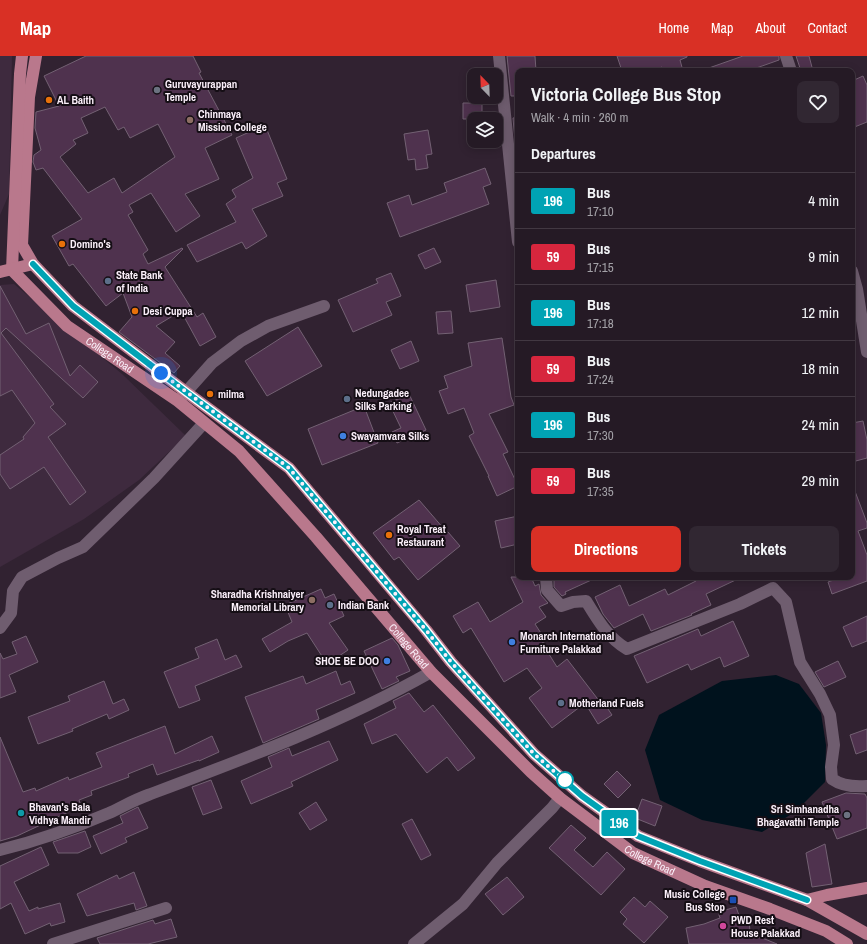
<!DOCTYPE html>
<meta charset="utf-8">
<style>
body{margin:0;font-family:"Archivo Narrow",sans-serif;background:#312732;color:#f1f3f6;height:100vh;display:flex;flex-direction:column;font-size:15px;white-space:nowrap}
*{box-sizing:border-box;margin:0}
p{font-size:13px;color:#a3a1a7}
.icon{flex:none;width:22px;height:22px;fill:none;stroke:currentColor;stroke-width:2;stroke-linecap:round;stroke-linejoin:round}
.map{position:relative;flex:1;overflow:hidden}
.panel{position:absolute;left:515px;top:12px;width:340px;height:512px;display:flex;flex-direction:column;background:#251a25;border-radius:8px;box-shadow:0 2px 10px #0003,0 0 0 1px #423842}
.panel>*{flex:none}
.badge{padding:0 8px;border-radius:3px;font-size:14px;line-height:26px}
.needle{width:26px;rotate:337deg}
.buttons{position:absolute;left:467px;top:12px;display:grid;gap:8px}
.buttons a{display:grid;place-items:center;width:36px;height:36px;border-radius:8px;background:#251a25;box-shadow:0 2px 10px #0003,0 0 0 1px #423842;font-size:20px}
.you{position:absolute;width:20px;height:20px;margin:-10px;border:3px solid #fff;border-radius:50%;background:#1a73e8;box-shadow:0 0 0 6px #1a73e833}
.map>.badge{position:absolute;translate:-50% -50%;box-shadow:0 0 0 2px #fff}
h2{padding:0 16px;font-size:15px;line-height:36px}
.round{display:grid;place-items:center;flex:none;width:42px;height:42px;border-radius:8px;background:#312732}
.head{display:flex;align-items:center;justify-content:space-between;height:68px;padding:0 16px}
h1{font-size:19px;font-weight:800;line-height:30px}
.action{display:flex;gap:8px;margin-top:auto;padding:8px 16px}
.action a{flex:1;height:46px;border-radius:8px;background:#d93025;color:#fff;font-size:16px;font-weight:800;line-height:46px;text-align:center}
.action a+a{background:#312732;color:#f1f3f6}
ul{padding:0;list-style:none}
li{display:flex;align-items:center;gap:12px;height:56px;padding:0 16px;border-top:1px solid #423842}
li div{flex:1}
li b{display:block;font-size:15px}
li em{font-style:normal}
li .badge{min-width:44px;font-weight:700;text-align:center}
header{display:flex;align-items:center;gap:24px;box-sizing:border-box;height:56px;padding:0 20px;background:#d93025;color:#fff}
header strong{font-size:19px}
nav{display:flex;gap:22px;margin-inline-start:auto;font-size:14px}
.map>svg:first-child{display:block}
</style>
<header>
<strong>Map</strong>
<nav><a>Home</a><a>Map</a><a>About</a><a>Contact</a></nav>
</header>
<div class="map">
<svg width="867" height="888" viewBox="0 0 867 888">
<rect width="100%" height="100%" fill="#312231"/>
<path fill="#3e2a3e" d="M0,0H12L9,138L0,159Z
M14,228L122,318L186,380L139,424L84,463L0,511V229Z"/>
<path fill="#00121d" d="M776,619L799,628L821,657L826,689L825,726L795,756L762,776L702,764L660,744L645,694L659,659L722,625Z"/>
<path fill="#4f324e" stroke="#736173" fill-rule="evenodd" d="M86,0H193L201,16L199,17L232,79L205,92L219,123L185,138L200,160L176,176L151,137L129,149L133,156L128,159L148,194L143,198L148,208L182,192L183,193L165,211L197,261L203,257L216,281L200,290L181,255L156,270L175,286L165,297L180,310L174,317L119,276L132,261L123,237L106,250L73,208L69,210L52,180L82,163L43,112L36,114L33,106L34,99L41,94L35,72L36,56L59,50L44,20ZM105,51L118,74L124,71L130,82L158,68L175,101L122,137L114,122L88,137L60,101L76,88L73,84L88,77L81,62Z
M507,0H535L536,15H518V40H511Z
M617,0H687V1L680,4L683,15H663L662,11L651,15H622Z
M743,0H779V4L748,15H706V13Z
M796,0H809L813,15H801Z
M863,20L867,29V66L852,72V25Z
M463,47H482V63H463Z
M518,61V97H516L513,62Z
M265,69L287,123L277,127L283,140L252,153L267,180L246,193L242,186L197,206L187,189L236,166L226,148L236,141L232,134L253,122L236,82Z
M428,74L432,98L426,99L428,112L416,114L415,103L408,104L404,78Z
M485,112L491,128L483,131L489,148L400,181L387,147L409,139L412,149L447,136L444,127Z
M434,192L441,206L425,213L418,199Z
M391,217L401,240L386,246L392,259L353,276L338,244L378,227L376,223Z
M496,224L500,251L470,256L466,229Z
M0,230L26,278L49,267L70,320L80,309L98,326L83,342L6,272L1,277L54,348L50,351L66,368L48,381L86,436L70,449L44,411L10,433L0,418V399L24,383L23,381L35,367L12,334L0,340Z
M451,255L453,277L438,278L436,256Z
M298,271L322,310L267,340L245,305Z
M502,282L511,341L514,349L489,358L508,396L503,398L518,430L497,440L488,420H489L469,380L474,377L464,352L448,358L439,335L448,332L444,320L472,310L468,287Z
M411,285L419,305L400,313L391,294Z
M409,338L426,374L397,387L392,376L401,372L389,347Z
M364,350L378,387L322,409L308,373Z
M863,365L867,384V402L852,406V367Z
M853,430L867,467V472L858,475L867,499V525L832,538L828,526L842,521H852V431Z
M419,444L444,473L445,476H448L460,490L418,524L399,501L394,504L373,477Z
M518,460V488L501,492L495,465Z
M511,521H531L535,530L539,528L541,539L548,547L539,551L546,561L535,568L546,585L542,587L557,611L567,603L600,646L602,644L612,659L598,668L585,647L552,672L529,642L542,632L527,612L504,626L471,572L463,577L453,560L478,546L490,566L523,546Z
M555,521H598L565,536L566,538L562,540L554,531V522Z
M695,521H742L706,538L711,549L691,558L692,559L651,575L643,558L614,572L603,558L595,541L620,529L629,550L665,533L668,539L696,525Z
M321,533L325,542L334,538L344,560L329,567L348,594L327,608L307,577L288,585L270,596L262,583L292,566L285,549Z
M867,560V585L852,591L843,571Z
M733,565L749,600L724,611L720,601L691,614L688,608L647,627L634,600L698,573L701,580Z
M26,580L38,606L9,619L16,636L0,642V597L3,603L17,598L12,586Z
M392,582L398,589L410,615L396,621L399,625L382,633L364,595Z
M217,583L225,604L236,599L242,611L195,630L200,644L179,652L164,616L199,602L195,592Z
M838,605L846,621L824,631L815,616Z
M336,615L341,629L350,625L355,637L316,654L319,663L263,687L245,641L303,620L306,628Z
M104,625L113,648L124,643L129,654L109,663L107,658L72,673L73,675L38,688L28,661L70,645L68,640Z
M409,637L424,656L433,649L475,702L458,715L447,701L427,717L396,678L372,688L364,668L396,652L393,645Z
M165,670L175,698L212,680L219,696L199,705V704L157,719L153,708L128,718L129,721L91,735L92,739L79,744L81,750L17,780L0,785V681L23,736L35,732L36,735L68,721L69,724L102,711L96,697Z
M867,673V694L856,698L850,679Z
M329,685L338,704L291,726L293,730L251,748L241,725L272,711L268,701L289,692L292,700Z
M617,715L631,729L618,742L604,728Z
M211,724L222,752L203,759L192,731Z
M846,737L865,738L867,742V772L837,783L822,746Z
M642,743L662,750L655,770L635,762Z
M316,746L327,764L310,774L299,757Z
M138,751L148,772L125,782L127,786L101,798L93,780L123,767L120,760Z
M412,763L431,799L421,804L402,768Z
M571,769L586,782L574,794L593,811L607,796L625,813L601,839L549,792Z
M85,775L91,791L78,797H58L53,786Z
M825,788L832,828L812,831L806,797Z
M41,791L49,809L14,826L29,855L38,851V853L60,847L65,866L51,870L50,867L25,878L11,847L0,853V810Z
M134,816L147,850L136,854L134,847L87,860L77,838L117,819L119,823Z
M507,821L524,841L503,859L485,838Z
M634,841L645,851L650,845L668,861L644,887L623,868L627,863L620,856Z
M736,851L740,862H749L750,877L777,888H689L686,872L704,868L720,862L718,856Z
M171,863L177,881L148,888H100L97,882L153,864L155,868Z"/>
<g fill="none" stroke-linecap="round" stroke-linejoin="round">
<path stroke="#6f5d6f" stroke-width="12" d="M499,0L518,186
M786,0L791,15
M852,215L857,233L867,296
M179,344L212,307L241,285L268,270L324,250
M546,521L547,534L561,550L573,546L586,545C597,563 608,582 627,593L740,548L773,532L786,546L800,606L820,638L830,659L834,689L831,711L832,723C842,730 855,731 867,730
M0,572L11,557L13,535L22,521L58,502L83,491L154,422L204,367
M0,794C37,785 74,772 109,757C122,751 134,744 148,739C244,703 341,667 431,616
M53,888L166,852
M414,888L463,848L497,807L552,752L560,742"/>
<g stroke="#b9788c" stroke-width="12">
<path d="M36,0L29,41L22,189L33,208L73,250L186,336L289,412L426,574L451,606L534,698L582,740L638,780L700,805L807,844L867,878"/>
<path id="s1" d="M12,214L67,270L178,345L239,395L316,481L431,616L531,716L560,742L633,797L705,830L770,853L826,875L847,888"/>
<path d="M12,214L20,18L22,0"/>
<path d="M0,216L33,208"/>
<path d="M807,844L827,839L867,832"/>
</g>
</g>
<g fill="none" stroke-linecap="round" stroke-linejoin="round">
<defs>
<path id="line" d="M33,208L73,250L186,336L289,412L426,574L451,606L534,698L582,740L638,780L700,805L807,844"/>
</defs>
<use href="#line" stroke="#fff" stroke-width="9"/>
<use href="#line" stroke="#00a3b4" stroke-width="6"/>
<path stroke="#fbf0fa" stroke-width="4" stroke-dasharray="0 7.2" d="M161,317L289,412L426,574L451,606L534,698L570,729L565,724"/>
</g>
<g fill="#6b7280" stroke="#150e15" stroke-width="1.5">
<circle cx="157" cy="34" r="4"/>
<circle cx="847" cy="759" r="4"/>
</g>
<g fill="#e8710a" stroke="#150e15" stroke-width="1.5">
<circle cx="49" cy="44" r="4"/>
<circle cx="62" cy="188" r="4"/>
<circle cx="135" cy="255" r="4"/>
<circle cx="210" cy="338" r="4"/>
<circle cx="389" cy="479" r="4"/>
</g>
<g fill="#8d6e63" stroke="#150e15" stroke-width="1.5">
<circle cx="190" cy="64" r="4"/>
<circle cx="312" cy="544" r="4"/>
</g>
<g fill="#5c6f8a" stroke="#150e15" stroke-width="1.5">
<circle cx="108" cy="225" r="4"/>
<circle cx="347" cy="343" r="4"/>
<circle cx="330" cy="549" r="4"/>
<circle cx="561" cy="647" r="4"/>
</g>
<g fill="#3f7fe0" stroke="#150e15" stroke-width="1.5">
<circle cx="343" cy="380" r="4"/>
<circle cx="512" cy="586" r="4"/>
<circle cx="387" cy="605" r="4"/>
</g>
<circle fill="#fff" stroke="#00a3b4" stroke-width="2" cx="565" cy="724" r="8"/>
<circle fill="#0f9aa8" stroke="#150e15" stroke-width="1.5" cx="21" cy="757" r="4"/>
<rect fill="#1a4fb4" stroke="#150e15" stroke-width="1.5" x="729" y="840" width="8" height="8" rx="2"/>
<circle fill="#d1479c" stroke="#150e15" stroke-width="1.5" cx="723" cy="870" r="4"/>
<g text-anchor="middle" stroke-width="4" stroke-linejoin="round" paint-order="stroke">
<g font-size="11" font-weight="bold" fill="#fbf0fa" stroke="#150e15" text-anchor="start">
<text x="165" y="32">Guruvayurappan<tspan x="165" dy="13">Temple</tspan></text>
<text x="57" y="48">AL Baith</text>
<text x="198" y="62">Chinmaya<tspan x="198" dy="13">Mission College</tspan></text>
<text x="70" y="192">Domino's</text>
<text x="116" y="223">State Bank<tspan x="116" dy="13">of India</tspan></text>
<text x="143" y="259">Desi Cuppa</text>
<text x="355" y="341">Nedungadee<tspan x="355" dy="13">Silks Parking</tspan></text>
<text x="218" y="342">milma</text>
<text x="351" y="384">Swayamvara Silks</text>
<text x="397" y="477">Royal Treat<tspan x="397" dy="13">Restaurant</tspan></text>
<text x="304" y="542" text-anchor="end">Sharadha Krishnaiyer<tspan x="304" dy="13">Memorial Library</tspan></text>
<text x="338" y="553">Indian Bank</text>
<text x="520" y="584">Monarch International<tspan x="520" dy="13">Furniture Palakkad</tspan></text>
<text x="379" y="609" text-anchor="end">SHOE BE DOO</text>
<text x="569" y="651">Motherland Fuels</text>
<text x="29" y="755">Bhavan's Bala<tspan x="29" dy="13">Vidhya Mandir</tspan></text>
<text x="839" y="757" text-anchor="end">Sri Simhanadha<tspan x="839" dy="13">Bhagavathi Temple</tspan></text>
<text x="725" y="842" text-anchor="end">Music College<tspan x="725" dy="13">Bus Stop</tspan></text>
<text x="731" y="868">PWD Rest<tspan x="731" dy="13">House Palakkad</tspan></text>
</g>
<g font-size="11" fill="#fbf0fa" stroke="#150e15">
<text dy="4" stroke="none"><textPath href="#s1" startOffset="130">College Road</textPath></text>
<text dy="4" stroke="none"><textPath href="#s1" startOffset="550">College Road</textPath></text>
<text dy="4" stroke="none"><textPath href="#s1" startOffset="874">College Road</textPath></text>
</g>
</g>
</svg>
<div class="buttons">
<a><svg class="needle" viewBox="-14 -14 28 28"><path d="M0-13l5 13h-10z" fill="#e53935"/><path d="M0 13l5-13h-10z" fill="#a3a1a7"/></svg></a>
<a><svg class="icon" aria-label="layers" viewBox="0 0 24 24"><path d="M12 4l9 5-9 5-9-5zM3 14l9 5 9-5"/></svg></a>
</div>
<div class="you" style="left:161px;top:317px"></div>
<b class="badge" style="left:619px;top:767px;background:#00a3b4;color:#fff">196</b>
<section class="panel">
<div class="head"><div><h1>Victoria College Bus Stop</h1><p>Walk · 4 min · 260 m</p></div><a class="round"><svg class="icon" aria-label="heart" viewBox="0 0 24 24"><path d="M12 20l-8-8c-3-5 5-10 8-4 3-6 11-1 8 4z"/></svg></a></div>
<h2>Departures</h2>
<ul>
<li><span class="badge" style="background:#00a3b4;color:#fff">196</span><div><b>Bus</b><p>17:10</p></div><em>4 min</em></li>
<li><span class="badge" style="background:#d7263d;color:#fff">59</span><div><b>Bus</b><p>17:15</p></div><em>9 min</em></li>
<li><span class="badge" style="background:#00a3b4;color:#fff">196</span><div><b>Bus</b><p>17:18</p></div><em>12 min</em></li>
<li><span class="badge" style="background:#d7263d;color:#fff">59</span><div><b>Bus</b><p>17:24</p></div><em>18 min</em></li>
<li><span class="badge" style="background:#00a3b4;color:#fff">196</span><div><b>Bus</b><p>17:30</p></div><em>24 min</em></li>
<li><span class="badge" style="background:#d7263d;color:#fff">59</span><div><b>Bus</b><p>17:35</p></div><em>29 min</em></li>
</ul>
<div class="action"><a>Directions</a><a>Tickets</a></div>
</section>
</div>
